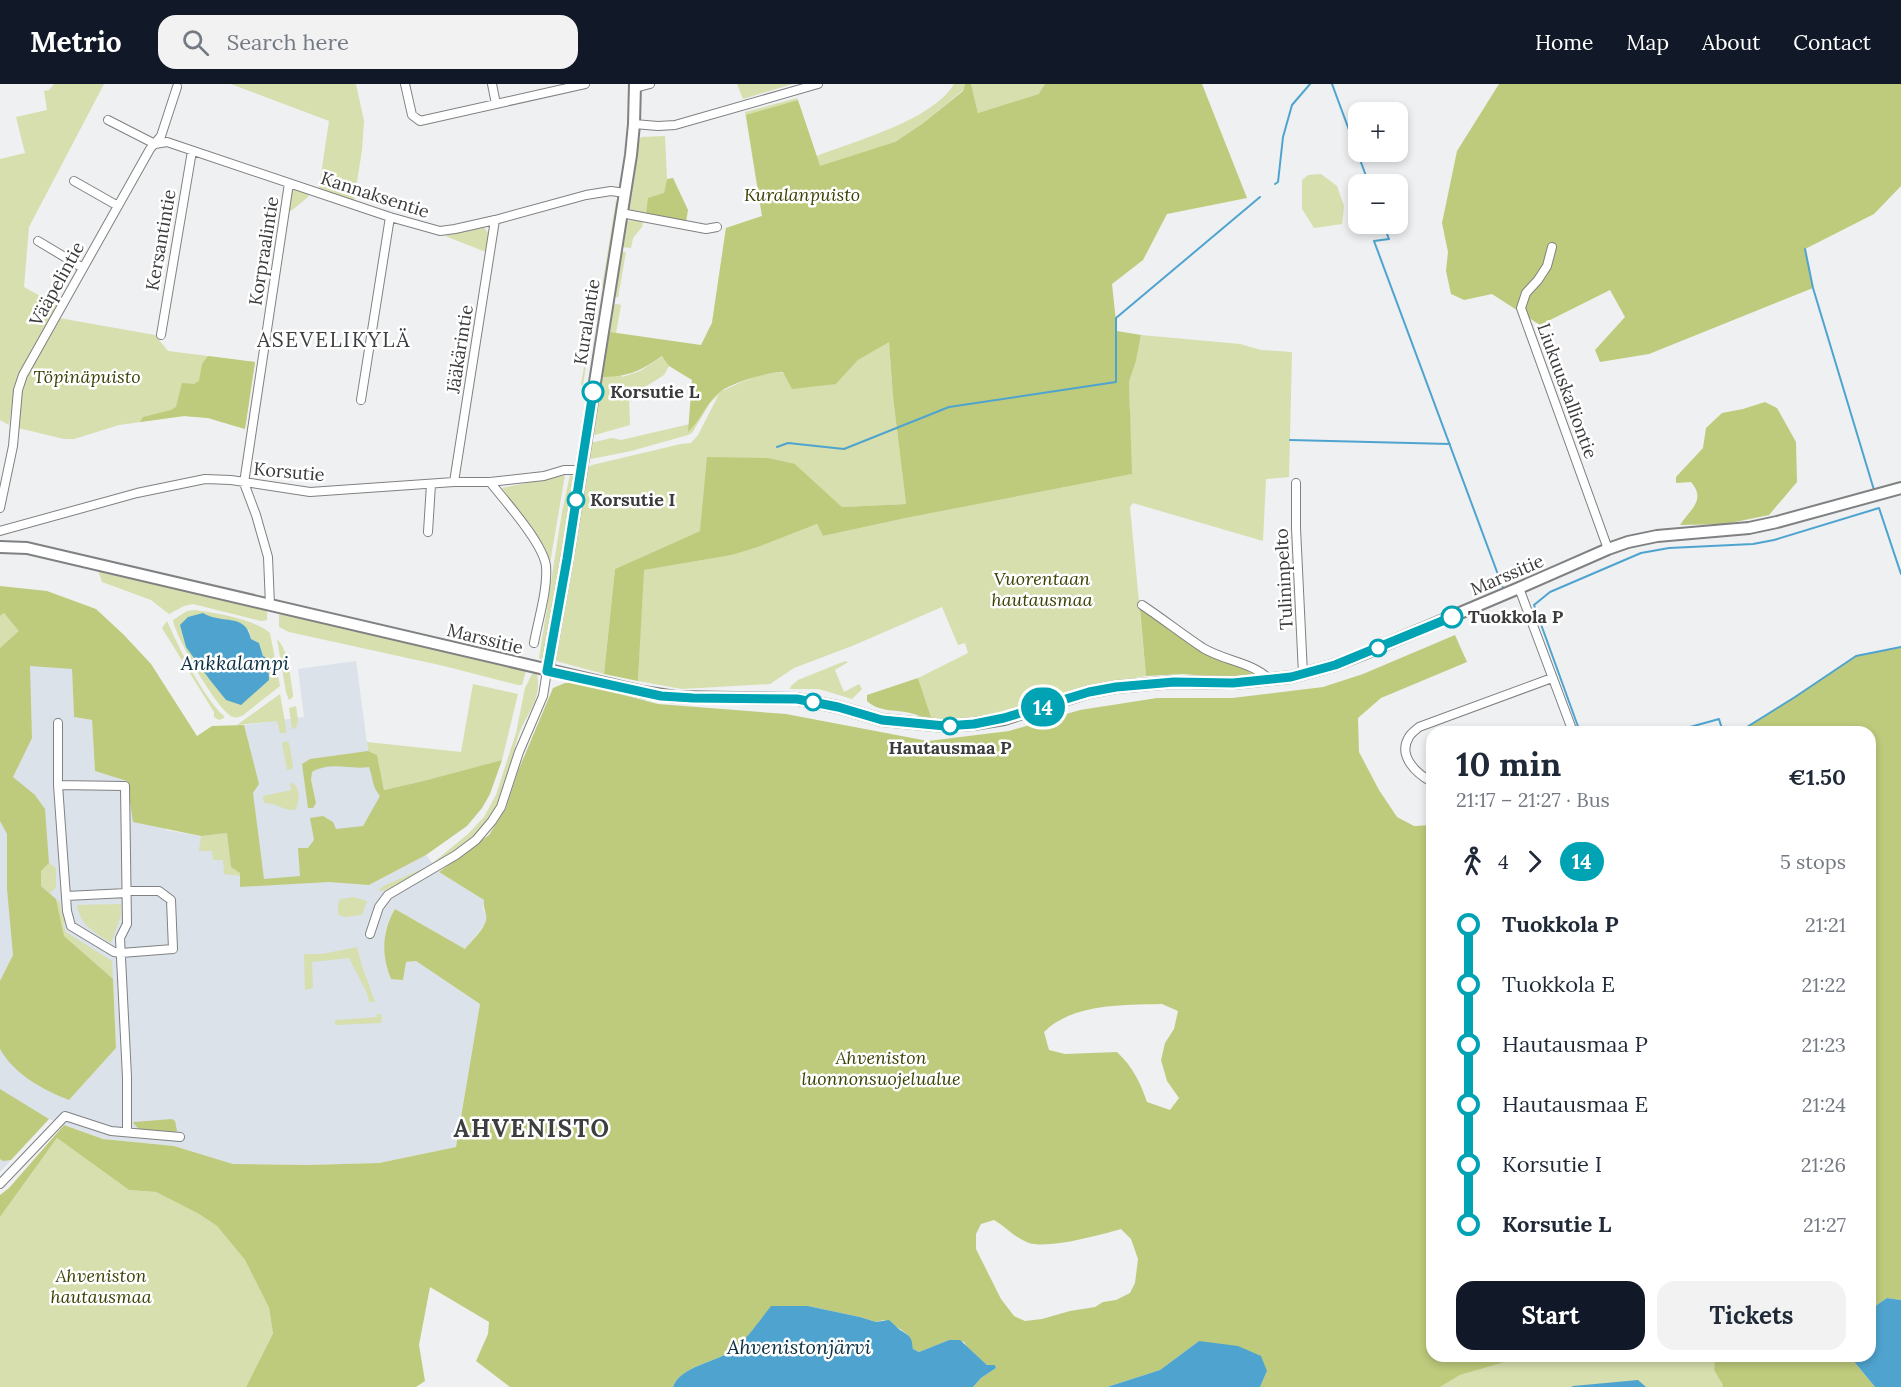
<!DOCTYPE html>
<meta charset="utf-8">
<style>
body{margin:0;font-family:Lora,serif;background:#f2f2f3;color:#1f2937;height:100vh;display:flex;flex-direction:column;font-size:22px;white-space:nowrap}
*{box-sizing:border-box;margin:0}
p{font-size:20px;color:#747a83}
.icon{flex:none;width:33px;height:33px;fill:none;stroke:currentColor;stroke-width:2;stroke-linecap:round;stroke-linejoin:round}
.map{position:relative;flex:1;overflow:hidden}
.side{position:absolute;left:1426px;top:642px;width:450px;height:636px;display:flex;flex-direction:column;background:#fff;border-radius:18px;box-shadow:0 3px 9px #0003}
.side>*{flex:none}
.badge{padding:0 12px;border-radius:20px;font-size:21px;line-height:39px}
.controls{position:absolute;left:1348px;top:18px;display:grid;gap:12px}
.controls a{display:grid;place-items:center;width:60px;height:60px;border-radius:12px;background:#fff;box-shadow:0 3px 9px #0003;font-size:30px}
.map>.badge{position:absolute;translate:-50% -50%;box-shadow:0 0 0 3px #fff}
.legs{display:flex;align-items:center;gap:9px;height:66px;padding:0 30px;font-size:20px}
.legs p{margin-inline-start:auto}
.headline{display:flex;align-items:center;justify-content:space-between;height:102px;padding:0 30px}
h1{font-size:33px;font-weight:700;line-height:45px}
.cta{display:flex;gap:12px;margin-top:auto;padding:12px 30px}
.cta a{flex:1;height:69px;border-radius:18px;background:#111827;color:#fff;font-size:24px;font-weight:700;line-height:69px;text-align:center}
.cta a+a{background:#f2f2f3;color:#1f2937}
ul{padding:0 30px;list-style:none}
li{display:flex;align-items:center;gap:21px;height:60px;font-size:22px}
li i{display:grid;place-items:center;width:9px;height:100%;margin:0 8px;background:currentColor}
li i::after{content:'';width:15px;height:15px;margin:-8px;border:4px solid;border-radius:50%;background:#fff}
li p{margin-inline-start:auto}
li:first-child i{background:linear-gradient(#0000 50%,currentColor 0)}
li:last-child i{background:linear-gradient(currentColor 50%,#0000 0)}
header{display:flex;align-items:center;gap:36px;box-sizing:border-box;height:84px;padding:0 30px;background:#111827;color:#fff}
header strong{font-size:28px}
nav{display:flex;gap:33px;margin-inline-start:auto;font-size:21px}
.search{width:420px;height:54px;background:#f2f2f3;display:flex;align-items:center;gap:15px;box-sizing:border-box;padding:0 21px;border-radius:18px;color:#747a83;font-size:22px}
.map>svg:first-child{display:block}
</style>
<header>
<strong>Metrio</strong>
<div class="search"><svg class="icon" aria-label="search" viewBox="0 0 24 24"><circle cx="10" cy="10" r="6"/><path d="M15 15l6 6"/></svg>Search here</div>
<nav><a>Home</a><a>Map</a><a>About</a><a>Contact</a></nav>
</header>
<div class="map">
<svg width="1901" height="1303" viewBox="0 0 1901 1303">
<rect width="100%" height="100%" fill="#eef0f2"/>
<path fill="#dbe2ea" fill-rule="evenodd" d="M0,532L72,584L74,633L92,636L95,687L128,696L166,746L201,752L219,669L244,641L304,633L298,585L356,577L368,667L384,706L369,801L426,771L439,788L484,816L483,825L487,831L486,839L465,865L395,825L389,836L385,849V871L387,886L406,878L416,877L480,920L456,1063L379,1079L306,1081L233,1080L174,1062L103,1055L49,1035L0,1088ZM113,895L116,964L69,1016Z"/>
<path fill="#d6dfad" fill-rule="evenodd" d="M54,0H104L29,143L24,203L58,222L14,306L9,341L0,336V75L25,69L16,33L47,26L44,7L49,6Z
M231,0H356L364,37L362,66L354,117L319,104L329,37Z
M737,0H792L743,15Z
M954,0H965L963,6L922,40L895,58L722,307C738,300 754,291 771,289C789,286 818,296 836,300L858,276L889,257L893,313L906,420L842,423L795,380L700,447L615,485L604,590L556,577L557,564L585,385L592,381L681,360L691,359L698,351L719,310L710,319L692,349L688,351L631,367L591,375L588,374L590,359L612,354L621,356L690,340L692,296L701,262L712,239L726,144L762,132L745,28L797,14L817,72C855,57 933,36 954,0Z
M971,0H1068L1060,4L978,29Z
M665,52L667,95L664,109L646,131L627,128L639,56L641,53Z
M1321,90L1337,102L1344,122L1342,140L1314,144L1302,125V96L1308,91Z
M289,99L310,106L308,113L291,127H285Z
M616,117L619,121L605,201L602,203Z
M634,136L640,137L643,139L642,143L633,154L631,164L621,163L623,142L626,137Z
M483,142L490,151L486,168L445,152Z
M621,168H626L618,214L613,211L619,169Z
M596,209H597L583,301H581Z
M617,220L621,221L616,249L610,248L622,293L640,287L663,272L669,282L664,291L629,313L630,341L595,351L592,349L612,221Z
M59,234L155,251L168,267L255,278L245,345L208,334L184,332L119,341L74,355H64L18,344L22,308L27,291Z
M1141,251L1240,260L1261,266L1292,268L1289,393L1266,395L1263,457L1133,419L1130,423L1146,592L1086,603L986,633L932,636L918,594L968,569L965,559L958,561L942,523L852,562L794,584L770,600L682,605L638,597L643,486L732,471L758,463L817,440L823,452L906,434L1131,390L1129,298L1136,277Z
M565,391L550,479L546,466L502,404Z
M570,391L573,392V399L569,434L546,568L544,574L542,576L539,574L540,568L562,428Z
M98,486L259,524L267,527V536L261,537L193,520L184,522L169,530L151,516L102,498Z
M195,526C216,529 254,535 270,549L280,602L242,632C238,633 236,634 233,633C218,628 175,552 173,536L187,527ZM203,529L213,535L249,546L251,555L259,559L263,572L226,616L200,580Z
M282,528L522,585L526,587L522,601H518L444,582L289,548L279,543V531Z
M4,529L20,547L0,564V532Z
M167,537C178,562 204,615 224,632V634L219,636L214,633V628L162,544Z
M277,555C289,567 290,593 293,609V613L289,616L286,608Z
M845,577L848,578L835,586L844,608L859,600L862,605L852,615L819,605H790L791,602L798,596Z
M533,588L537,590C542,616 527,629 519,650C514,663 513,677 509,690C495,742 461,767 415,790C404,796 391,807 378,807L383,802L429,782L468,750L484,733L496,711L516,649L525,604Z
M473,600L518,610L502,676L423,697L384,706L377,671L368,667L367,658L461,668Z
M280,610L286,644V649H280L277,637L237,641Z
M296,622L298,636L296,644L292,645L289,624Z
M287,657L289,659L293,682L292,685L287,686L282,659Z
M293,699C300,704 300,719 295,726C284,727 276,719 264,719L263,712L291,706L290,700Z
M227,749L231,783L240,789V792L224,790L223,776H213L212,767H199L201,752Z
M49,779L56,784V803L50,809L41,802V787Z
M354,813L367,817L362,831L345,833L338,831V820L340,815Z
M56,815L60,818L62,831L66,830L67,837L63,839L66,848L112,877L113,895L64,852Z
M121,820V832L111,859C95,849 80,841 77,821Z
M357,863L362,882L375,918H369L367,909L349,874L312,878L313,904L305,906L304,870H322Z
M377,930H381L382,934L381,939L335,941V936L377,933Z
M57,1054L129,1106L156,1108L199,1130L217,1142L245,1176L269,1224L273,1248L246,1303H0V1133Z
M1526,1272H1715L1714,1286L1724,1301L1722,1303H1440L1460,1291Z"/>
<path fill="#becb7c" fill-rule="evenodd" d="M965,0H971L978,29L1039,10L1045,0H1202L1247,114L1167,130L1143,176L1112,200L1117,247L1141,251L1136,277L1129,298L1132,390L906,434L823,452L817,440L758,463L732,471L644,486L638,597L604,590L615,485L700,447L707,373L768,374L795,380L842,423L906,420L893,313L889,258L858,276L836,300L792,305L783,288C768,288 734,298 721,307C707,317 701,336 688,348L692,296L669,282L662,272C640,287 631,292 603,293L610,248L701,261L712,239L726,144L762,132L746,31L798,16L820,82L895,58L922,40L963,7Z
M1499,0H1901V102L1874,130L1805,165L1813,204L1649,270L1600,278L1595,266L1625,233L1610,206L1540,241L1492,210L1464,216L1451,210L1446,187L1448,168L1442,139L1457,67Z
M673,94L688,126L686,138L646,131L648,114L664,109L667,95Z
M208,272L255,278L245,345L208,334L184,332L140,338L143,333L171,326L176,323L182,299L194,300L199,297L202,280Z
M1765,318L1777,324L1796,358L1797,398L1769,431L1725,440L1680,441C1689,426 1707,417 1691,398L1676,399V393L1703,364L1706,344L1722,329L1743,325Z
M0,502L47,507L96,525L124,551L151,580L197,652L212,642L244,641L259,700L253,709L264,795L300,792L298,764H308L314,756L310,734L323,732L333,738L336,745L363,742L380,712C372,703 373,694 369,683C349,686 332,677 312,688L311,696L316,719L313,724H308L302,680L310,675L368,667L377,671L384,706L423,697L502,676L490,710L482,724L467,742L426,771L369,801L329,798L240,803V789L231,783L227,749L201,752L133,738L127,697L95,687L92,636L74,633L72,585L30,582L32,654L13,693L35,711L45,725L49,779L41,787V802L56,815L64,852L113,895L116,964L69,1016C43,1006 14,990 0,965V897L13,871L7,805V750L0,737V564L19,547L4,529L0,532Z
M1140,525L1199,566L1261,593L1220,594L1184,590L1146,592Z
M1455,551L1467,578L1381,614L1358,634L1359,668L1379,706L1397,733L1414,742L1432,741V1272H1526L1460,1291L1440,1303H1260L1267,1287L1199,1257L1160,1286L1107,1303H973L981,1294L996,1284L995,1281H987L967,1263L964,1258L949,1256L919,1268L913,1265C912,1247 898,1245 884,1236L876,1238L860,1233L808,1222H772C759,1237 747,1256 731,1267C716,1278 679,1283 673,1303H510L476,1277L488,1250L489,1238L430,1203L419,1261L425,1297L416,1303H246L273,1249L269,1224L245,1176L217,1142L199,1130L156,1108L129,1106L57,1054L0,1133V1111L9,1104L64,1041L103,1055L174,1062L233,1080L306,1081L379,1079L456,1063L480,920L416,877L406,878L403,896L391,895C381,872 382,846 395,825L465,865C471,857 489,842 486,831C485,825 483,823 484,816L439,788L489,751L506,724L518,687L553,604L565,599H578L658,620L786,630L928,657L1009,647L1080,626L1157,614H1232L1323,603L1363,590ZM1162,920L1178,927L1174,945L1165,959L1161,976L1167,997L1179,1014L1170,1026L1147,1018C1140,998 1133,983 1117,968L1065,970L1049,966L1044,948C1073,919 1125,921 1162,920ZM994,1136C1006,1143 1015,1154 1029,1159C1048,1165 1101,1151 1121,1145L1131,1155L1138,1175L1135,1199L1130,1209L1116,1216L1103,1218L1095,1223L1070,1227L1042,1235L1025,1237L1014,1232L1001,1215L976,1165V1150L981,1140Z
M1901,563V1216L1887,1214L1871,1225L1870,648H1739L1795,613L1856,572Z
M918,594L932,636C925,635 921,632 914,630C899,625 879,629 867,617V611Z
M0,1005L49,1035L11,1076L3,1077L0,1075Z
M172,1035L175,1037L177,1047L175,1048L140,1046L133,1039L134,1038Z
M1715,1272H1852V1275L1875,1303H1722L1723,1301L1714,1286Z"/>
<path fill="#4fa4cf" d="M203,529C223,541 245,528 251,555L259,559L263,572L268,575L269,596L241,621L226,616L210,596L186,563L180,541L188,533Z
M1887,1214L1901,1216V1303H1875L1852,1275V1272H1870L1871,1225Z
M771,1222H808L860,1233L876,1238L889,1236C893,1239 896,1243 900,1246C910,1252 912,1253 913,1265L919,1268L949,1256H960L987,1281H995L996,1284L981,1294L973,1303H673C679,1283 716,1278 731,1267C747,1256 759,1237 771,1222Z
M1199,1257L1238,1262L1261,1272L1267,1287L1260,1303H1107L1160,1286Z
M1638,1296L1646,1303H1571L1573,1302Z"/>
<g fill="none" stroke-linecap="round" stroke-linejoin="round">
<path stroke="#4fa4cf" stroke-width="2" d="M1332,0L1369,100
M1275,100L1278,98L1283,53L1292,21L1310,0
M1383,140L1389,155L1374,157L1503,504
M1805,165L1813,204L1874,406
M1290,356L1450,360
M777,363L788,359L844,365L949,323L1116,298V234L1260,113
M1580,648L1534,521L1550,508L1641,469L1669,464L1753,460L1774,456L1879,424L1901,490
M1672,648L1719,635L1723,648
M1739,648L1795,613L1856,572L1901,563"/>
<defs>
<path id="street" d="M405,0L412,31L420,37L585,0
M492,0L496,20
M635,4L650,0
M108,36L155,60L167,58L390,133L440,147L455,145L495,136L586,111L611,107L625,109
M634,40L658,42L675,41L818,0
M74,97L118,122
M621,129L706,145L717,143
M38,157L83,184
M1552,163L1547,182L1538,196L1526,209L1521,224L1608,465
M161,251L192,67
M361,316L390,133
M454,398L495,136
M490,398C505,417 543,459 546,482C548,505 538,536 534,559
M1296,399V444L1303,590
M0,424L13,362L18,306L23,291L150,65L161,52L177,3
M0,447L137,409L205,395L231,396L310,408L454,398H490L544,392L564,386H580
M428,448L431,400
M1519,504L1573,648
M270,521L268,473L256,431L244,399L289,99
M1142,521C1163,535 1182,550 1203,564C1224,577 1253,578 1270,596
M58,639V701L67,827L71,842L114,868L121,869L173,865L171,816L159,807H127
M1432,698C1417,690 1397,672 1409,653C1411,649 1416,646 1419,643L1552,594
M58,701L125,702L127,840L120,854L127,993V1048
M66,812L127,809
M370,850L379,823L388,811L456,771L476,756L492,737L501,723L519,668L543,612L547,587
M0,1100L65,1032L111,1047L180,1053"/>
<path id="secondary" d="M0,463L27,464L643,608L676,613L797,615L838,623L882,636L945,642L974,640L1004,635L1089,608L1116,603L1174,598L1233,599L1291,593L1335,581L1363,570L1519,504L1608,465L1628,458L1657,452L1749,444L1777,438L1901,404
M547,587L567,475L631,71L634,40L635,0"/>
</defs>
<use href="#street" stroke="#7f8182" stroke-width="10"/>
<use href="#secondary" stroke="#7f8182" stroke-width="14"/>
<use href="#street" stroke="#fff" stroke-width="8"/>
<use href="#secondary" stroke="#fff" stroke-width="10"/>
</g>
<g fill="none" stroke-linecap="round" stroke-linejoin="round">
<defs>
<path id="line-1" d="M593,308L567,475L547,587L661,612L693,614L797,615L838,623L882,636L945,642L974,640L1004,634L1089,608L1116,603L1174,598L1233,599L1291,593L1335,581L1452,533"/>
</defs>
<use href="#line-1" stroke="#fff" stroke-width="14"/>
<use href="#line-1" stroke="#00a3b4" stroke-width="9"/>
</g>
<g fill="#fff" stroke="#00a3b4" stroke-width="3">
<circle cx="593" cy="308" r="10"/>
<circle cx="576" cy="416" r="8"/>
<circle cx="1452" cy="533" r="10"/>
<circle cx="1378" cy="564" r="8"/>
<circle cx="813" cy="618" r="8"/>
<circle cx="950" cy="642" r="8"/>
</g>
<g text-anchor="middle" stroke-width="5" stroke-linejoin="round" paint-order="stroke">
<g font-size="18" fill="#3b3b3c" stroke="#fff">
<text transform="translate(375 111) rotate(18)" y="6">Kannaksentie</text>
<text transform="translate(161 156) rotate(-80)" y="6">Kersantintie</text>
<text transform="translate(264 167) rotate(-81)" y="6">Korpraalintie</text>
<text transform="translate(57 200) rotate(-61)" y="6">Vääpelintie</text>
<text transform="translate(587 238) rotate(-81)" y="6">Kuralantie</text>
<text transform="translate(460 265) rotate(-81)" y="6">Jääkärintie</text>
<text transform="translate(1567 307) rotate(70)" y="6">Liukuuskalliontie</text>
<text transform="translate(289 388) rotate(5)" y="6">Korsutie</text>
<text transform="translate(1507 491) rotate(-23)" y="6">Marssitie</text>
<text transform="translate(1284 495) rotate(-93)" y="6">Tulininpelto</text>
<text transform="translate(485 555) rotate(14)" y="6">Marssitie</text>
</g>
<g font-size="18" font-style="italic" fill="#3c4203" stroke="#fff">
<text x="802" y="117">Kuralanpuisto</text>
<text x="87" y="299">Töpinäpuisto</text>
<text x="1042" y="501">Vuorentaan<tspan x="1042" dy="21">hautausmaa</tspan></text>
<text x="881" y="980">Ahveniston<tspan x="881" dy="21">luonnonsuojelualue</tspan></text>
<text x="101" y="1198">Ahveniston<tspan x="101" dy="21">hautausmaa</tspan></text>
</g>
<g font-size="18" font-weight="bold" fill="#3b3b3c" stroke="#fff" text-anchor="start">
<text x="610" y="314">Korsutie L</text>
<text x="590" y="422">Korsutie I</text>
<text x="1468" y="539">Tuokkola P</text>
<text x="950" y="670" text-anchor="middle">Hautausmaa P</text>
</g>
<g font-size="20" font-style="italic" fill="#093042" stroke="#fff">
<text x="235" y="586">Ankkalampi</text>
<text x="799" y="1270">Ahvenistonjärvi</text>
</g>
<g font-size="21" letter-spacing="1.5" fill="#3c3e40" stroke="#fff">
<text x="334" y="263">ASEVELIKYLÄ</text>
</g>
<g font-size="24" font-weight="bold" letter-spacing="1.5" fill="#3c3e40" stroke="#fff">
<text x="532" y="1053">AHVENISTO</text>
</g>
</g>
</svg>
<div class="controls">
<a>+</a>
<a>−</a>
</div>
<b class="badge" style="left:1043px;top:623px;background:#00a3b4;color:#fff">14</b>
<section class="side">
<div class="headline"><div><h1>10 min</h1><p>21:17 – 21:27 · Bus</p></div><b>€1.50</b></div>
<div class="legs"><svg class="icon" aria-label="walk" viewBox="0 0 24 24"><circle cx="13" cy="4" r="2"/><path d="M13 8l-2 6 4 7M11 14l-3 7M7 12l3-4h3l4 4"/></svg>4<svg class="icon" aria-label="forward" viewBox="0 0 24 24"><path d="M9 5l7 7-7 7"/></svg><b class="badge" style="background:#00a3b4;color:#fff">14</b><p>5 stops</p></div>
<ul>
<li><i style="color:#00a3b4"></i><b>Tuokkola P</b><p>21:21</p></li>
<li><i style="color:#00a3b4"></i><span>Tuokkola E</span><p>21:22</p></li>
<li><i style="color:#00a3b4"></i><span>Hautausmaa P</span><p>21:23</p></li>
<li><i style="color:#00a3b4"></i><span>Hautausmaa E</span><p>21:24</p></li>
<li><i style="color:#00a3b4"></i><span>Korsutie I</span><p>21:26</p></li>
<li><i style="color:#00a3b4"></i><b>Korsutie L</b><p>21:27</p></li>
</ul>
<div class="cta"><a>Start</a><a>Tickets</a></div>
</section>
</div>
